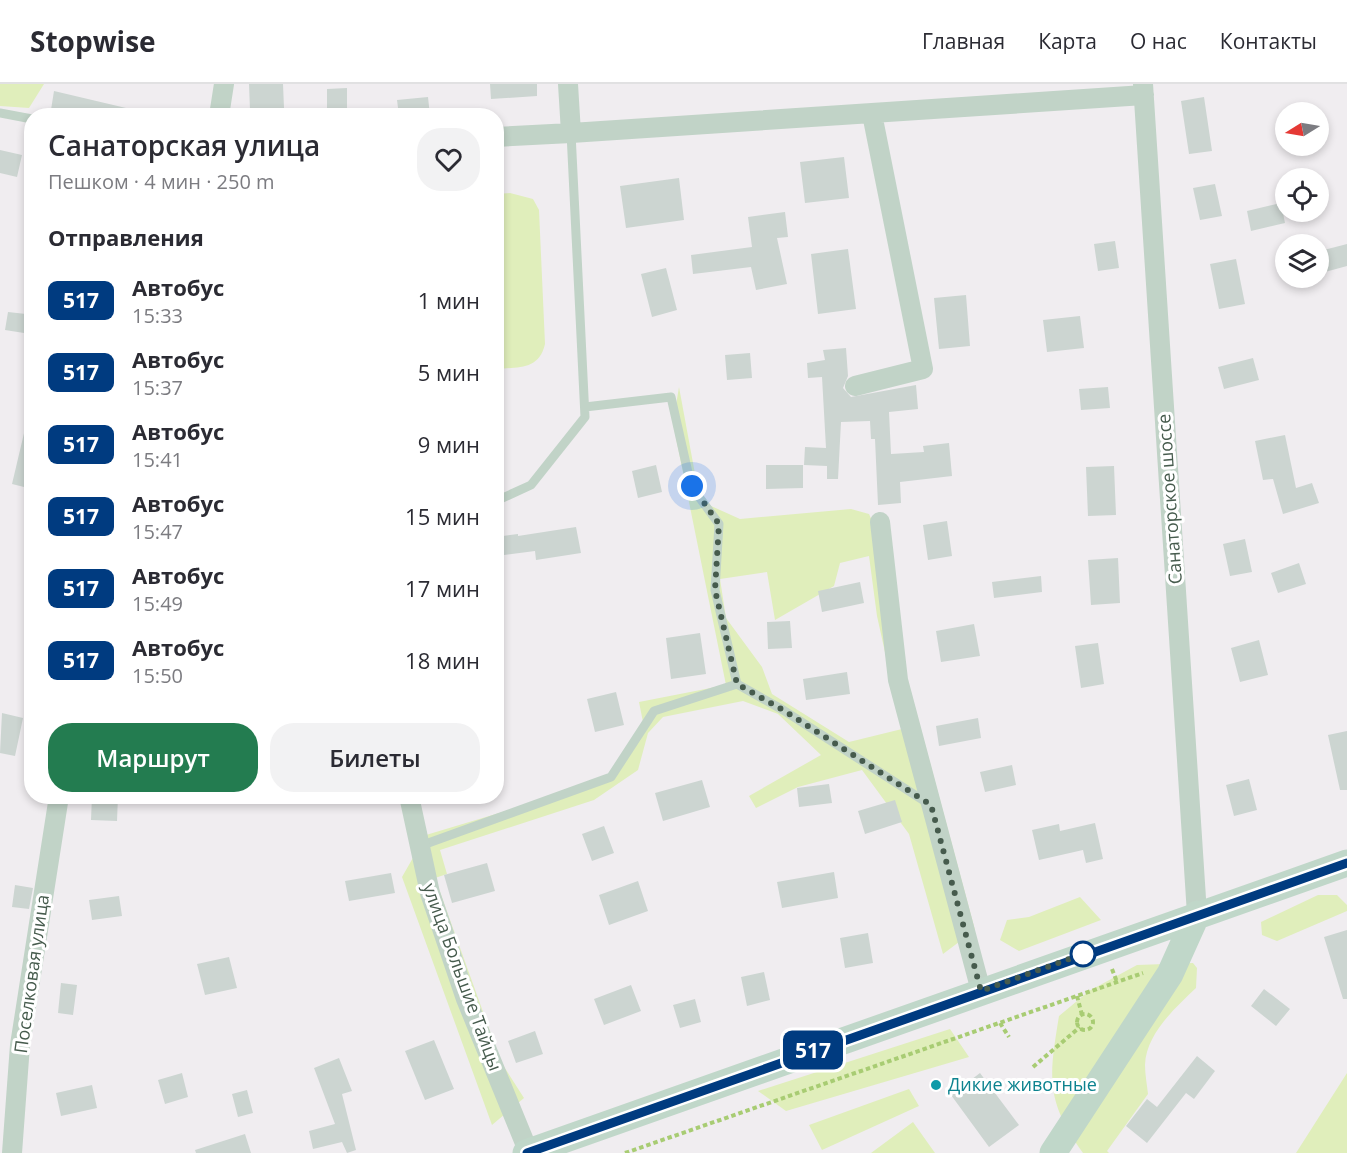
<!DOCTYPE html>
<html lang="ru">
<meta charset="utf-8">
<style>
body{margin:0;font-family:"Open Sans",sans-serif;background:#f2f2f3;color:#2b2b33;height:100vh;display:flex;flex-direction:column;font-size:22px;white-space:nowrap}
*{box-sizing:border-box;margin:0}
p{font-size:20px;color:#7c7c81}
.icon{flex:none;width:33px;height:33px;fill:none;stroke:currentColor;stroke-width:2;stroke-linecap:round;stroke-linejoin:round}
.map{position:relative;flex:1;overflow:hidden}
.drawer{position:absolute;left:24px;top:24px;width:480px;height:696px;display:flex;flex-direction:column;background:#fff;border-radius:24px;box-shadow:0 3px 9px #0003}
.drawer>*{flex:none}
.badge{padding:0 12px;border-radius:9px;font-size:21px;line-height:39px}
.needle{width:39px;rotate:259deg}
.controls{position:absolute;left:1275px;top:18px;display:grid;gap:12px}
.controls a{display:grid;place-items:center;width:54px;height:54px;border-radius:50%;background:#fff;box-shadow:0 3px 9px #0003;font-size:30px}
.you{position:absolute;width:30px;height:30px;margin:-15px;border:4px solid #fff;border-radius:50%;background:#1a73e8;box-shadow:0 0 0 9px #1a73e833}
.map>.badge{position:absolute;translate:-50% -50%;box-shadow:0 0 0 3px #fff}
h2{padding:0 24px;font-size:22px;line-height:54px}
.round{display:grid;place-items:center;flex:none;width:63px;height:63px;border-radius:24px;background:#f2f2f3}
.overview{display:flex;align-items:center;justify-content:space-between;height:102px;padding:0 24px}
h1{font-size:28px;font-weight:600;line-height:45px}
.button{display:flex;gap:12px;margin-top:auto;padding:12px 24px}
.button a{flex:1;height:69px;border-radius:24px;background:#237c50;color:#fff;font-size:24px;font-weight:600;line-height:69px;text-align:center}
.button a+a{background:#f2f2f3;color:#2b2b33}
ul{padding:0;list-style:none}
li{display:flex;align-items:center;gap:18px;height:72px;padding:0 24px}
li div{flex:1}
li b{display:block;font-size:22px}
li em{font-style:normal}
li .badge{min-width:66px;font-weight:700;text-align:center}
header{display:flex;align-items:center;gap:36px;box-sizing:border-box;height:84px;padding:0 30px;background:#fff;border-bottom:2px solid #e1e1e2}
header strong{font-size:28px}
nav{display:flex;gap:33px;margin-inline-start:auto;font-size:21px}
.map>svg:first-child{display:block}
</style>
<header>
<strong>Stopwise</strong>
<nav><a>Главная</a><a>Карта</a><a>О нас</a><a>Контакты</a></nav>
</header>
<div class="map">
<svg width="1347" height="1069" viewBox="0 0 1347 1069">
<rect width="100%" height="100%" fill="#f0edf0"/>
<path fill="#e0eebb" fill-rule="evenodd" d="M0,0H44L29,24L0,22Z
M510,109L533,115L539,126L545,260C539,286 519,283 497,285V110Z
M679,303L700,417L740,435L851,425L869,430L893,482L899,564L975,846L943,870L909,750L862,686L798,703L756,724L749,712L821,671L778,630L743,617L663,633L648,649L638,686L594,716L440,766L447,790L435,794L501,978L524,1014L492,1041L402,793L426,751L609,696L643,638L639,618L726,601L673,339ZM869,472L877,532L902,645L849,658L772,610L762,583L726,534L720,495L767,488L775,536L834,502L840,479Z
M1318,811H1337L1347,821V827L1277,857L1262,851L1261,838Z
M1080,813L1101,836L1019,867L1000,856L1007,836L1029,833Z
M1193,879L1197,884L1196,904C1175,924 1146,950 1145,981C1145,990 1147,1001 1148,1010L1107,1067L1109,1069H1083C1045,1016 1049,993 1059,932L1089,907L1137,881Z
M950,945L969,973L786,1027L758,1007Z
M1347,989V1069H1296Z
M909,1005L919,1022L822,1066L809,1041Z
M913,1038L935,1069H871Z"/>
<path fill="#ccd5d1" d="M249,0H283L284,24L250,26Z
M490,0H537V12L491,15Z
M347,4V32H327V5Z
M54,7L126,24L125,32H50Z
M428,13L430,32H399L397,16Z
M1204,13L1212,67L1189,70L1181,17Z
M0,66L22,71L17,93L0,89Z
M844,73L849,114L805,119L800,78Z
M679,94L684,136L626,144L620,102Z
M1215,100L1222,132L1200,136L1193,104Z
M1281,119L1285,139L1251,147L1247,127Z
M785,128L788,153L777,154L787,200L756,206L751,183L693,190L691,171L752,163L748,133Z
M1115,157L1119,184L1098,187L1094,160Z
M1347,160V182L1325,188L1320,167Z
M848,165L856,225L818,230L811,170Z
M1236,175L1245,220L1219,225L1210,180Z
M666,184L677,226L652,233L641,190Z
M966,211L970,262L939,265L934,214Z
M8,228L26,230L24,249L5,246Z
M1080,232L1084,264L1047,268L1043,236Z
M846,264L848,292L843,304L851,313L916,301L918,325L889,328L891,370L924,368L923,362L949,359L952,392L900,398L901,419L878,421L875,355H871L870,337L841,338L838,395H827V382L804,381L805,363L826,364L822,293L808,294L807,279L825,276L823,266Z
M750,269L752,294L727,296L725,271Z
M1253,274L1259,296L1224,305L1218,283Z
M1108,303L1110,324L1081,326L1079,305Z
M25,345L32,346V405L12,400Z
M1285,351L1296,404L1312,399L1319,419L1283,430L1273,395L1263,396L1255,357Z
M656,381L662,408L638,414L632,387Z
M766,381H803V404L766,405Z
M1114,382L1116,431L1088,432L1086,383Z
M947,437L952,472L928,476L923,441Z
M576,443L581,469L536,476L535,467L496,472V453L518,450V452Z
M1245,455L1252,488L1230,492L1223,460Z
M1118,474L1120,519L1091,521L1088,476Z
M1299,479L1306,500L1278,509L1271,489Z
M1041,492L1042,508L994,514L992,498Z
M860,498L864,519L822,528L818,507Z
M790,537L792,564L768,565L767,538Z
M974,540L980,572L941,578L936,547Z
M700,549L706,590L671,595L666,554Z
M1259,556L1268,591L1240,598L1231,564Z
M1098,559L1104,600L1081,604L1075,562Z
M847,588L850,610L806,616L803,595Z
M616,608L624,641L595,648L587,615Z
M2,629L23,634L15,672L0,669Z
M978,634L981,654L939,662L936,642Z
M1347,647V706H1340L1328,651Z
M1012,681L1016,701L985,708L980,688Z
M1249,695L1257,726L1234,732L1226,701Z
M702,696L710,723L663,737L655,709Z
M829,700L832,719L799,723L797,704Z
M92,712H118L117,737L91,736Z
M895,716L902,738L865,750L858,727Z
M1095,739L1103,775L1086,779L1083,766L1039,776L1032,746L1059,740L1060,747Z
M604,742L614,769L592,777L582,750Z
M487,779L495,807L452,819L444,791Z
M834,788L838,814L782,824L777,798Z
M391,789L395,809L349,817L345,797Z
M638,797L648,827L609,841L599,811Z
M15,801L33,804L29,825L12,823Z
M119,812L122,832L92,836L89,816Z
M1347,846V915H1343L1324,853Z
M868,849L873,879L845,884L840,854Z
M229,873L237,904L205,911L197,880Z
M764,888L770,916L747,922L741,893Z
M61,899L77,901L73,931L58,929Z
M631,901L641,927L604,941L594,915Z
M1264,905L1290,925L1276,942L1251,922Z
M695,915L701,938L680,944L673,921Z
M535,947L543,970L516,979L508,957Z
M434,956L454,1005L425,1016L405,967Z
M1197,972L1215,987L1194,1015L1186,1009L1147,1059L1126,1042L1147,1015L1157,1023Z
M339,974L352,1007L342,1010L356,1066L347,1069L342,1058L313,1065L309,1047L335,1040L314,984Z
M182,989L188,1013L165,1020L158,996Z
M980,989L1019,1041L989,1063L951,1011Z
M92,1001L97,1024L61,1032L56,1009Z
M247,1006L253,1029L238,1033L232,1010Z
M245,1050L251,1069H196L195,1066Z"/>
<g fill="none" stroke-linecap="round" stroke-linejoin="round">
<path stroke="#a8cc73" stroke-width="4" stroke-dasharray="4.5 3" stroke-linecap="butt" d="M1112,885L1117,898
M1077,912L1082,931
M1077 938a8 8 0 1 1 16 0a8 8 0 1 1-16 0Z
M1000,939L1009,953
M1033,983L1080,943
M625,1069L1143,889"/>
<path stroke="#c1d3c7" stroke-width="9" d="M0,29L32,35
M585,323L671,313L691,402L719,440L715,506L737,600L783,626L929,720
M496,417L531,401L585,333L571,49
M420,762L611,693L654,627L737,600"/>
<path stroke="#c1d3c7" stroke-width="20" d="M1143,0L1197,830
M219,32L224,0
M571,49L1144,11
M496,53L571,49L568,0
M855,302L923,285L872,30
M880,438L898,596L981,907
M409,712L430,809L466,915L529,1069
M12,1069L20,961L59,712"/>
<path stroke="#c0d7c9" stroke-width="27" d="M526,1069L1347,779
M1053,1069L1170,890L1197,830"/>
</g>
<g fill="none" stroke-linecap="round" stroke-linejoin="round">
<defs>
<path id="line" d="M527,1069L1347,779"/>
</defs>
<use href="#line" stroke="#fff" stroke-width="14"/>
<use href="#line" stroke="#003b80" stroke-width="9"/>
<path stroke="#465b4d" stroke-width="6" stroke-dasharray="0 10.8" d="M692,402L719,440L715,506L737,600L783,626L931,721L981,907L1083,870"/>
</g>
<circle fill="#fff" stroke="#003b80" stroke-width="3" cx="1083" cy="870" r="12"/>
<circle fill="#0f9aa8" stroke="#fff" stroke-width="2" cx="936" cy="1001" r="6"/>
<g text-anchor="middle" stroke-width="6" stroke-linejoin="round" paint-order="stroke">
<g font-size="18" fill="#465b4d" stroke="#fff">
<text transform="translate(1170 415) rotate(-94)" y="6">Санаторское шоссе</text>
<text transform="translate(32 890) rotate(-82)" y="6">Поселковая улица</text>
<text transform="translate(462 893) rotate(70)" y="6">улица Большие Тайцы</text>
</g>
<g font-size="18" fill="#0d838f" stroke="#fff" text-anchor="start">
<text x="948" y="1007">Дикие животные</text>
</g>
</g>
</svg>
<div class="controls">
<a><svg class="needle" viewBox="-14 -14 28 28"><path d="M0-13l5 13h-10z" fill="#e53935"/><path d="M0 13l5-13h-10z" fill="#7c7c81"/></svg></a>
<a><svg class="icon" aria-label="locate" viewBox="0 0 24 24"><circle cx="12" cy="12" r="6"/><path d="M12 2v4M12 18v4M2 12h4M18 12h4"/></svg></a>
<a><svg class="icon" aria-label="layers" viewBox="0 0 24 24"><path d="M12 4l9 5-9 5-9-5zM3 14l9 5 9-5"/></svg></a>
</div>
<div class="you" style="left:692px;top:402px"></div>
<b class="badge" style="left:813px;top:966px;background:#003b80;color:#fff">517</b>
<section class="drawer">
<div class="overview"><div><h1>Санаторская улица</h1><p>Пешком · 4 мин · 250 m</p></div><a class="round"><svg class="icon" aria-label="heart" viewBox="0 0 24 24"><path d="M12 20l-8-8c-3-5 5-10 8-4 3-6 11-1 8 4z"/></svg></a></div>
<h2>Отправления</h2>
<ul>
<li><span class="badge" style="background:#003b80;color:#fff">517</span><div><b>Автобус</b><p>15:33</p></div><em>1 мин</em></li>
<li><span class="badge" style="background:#003b80;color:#fff">517</span><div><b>Автобус</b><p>15:37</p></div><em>5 мин</em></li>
<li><span class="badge" style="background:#003b80;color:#fff">517</span><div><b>Автобус</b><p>15:41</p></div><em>9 мин</em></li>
<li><span class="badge" style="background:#003b80;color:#fff">517</span><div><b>Автобус</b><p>15:47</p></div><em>15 мин</em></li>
<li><span class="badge" style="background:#003b80;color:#fff">517</span><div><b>Автобус</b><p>15:49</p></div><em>17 мин</em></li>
<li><span class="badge" style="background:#003b80;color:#fff">517</span><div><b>Автобус</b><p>15:50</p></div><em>18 мин</em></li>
</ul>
<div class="button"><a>Маршрут</a><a>Билеты</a></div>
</section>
</div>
